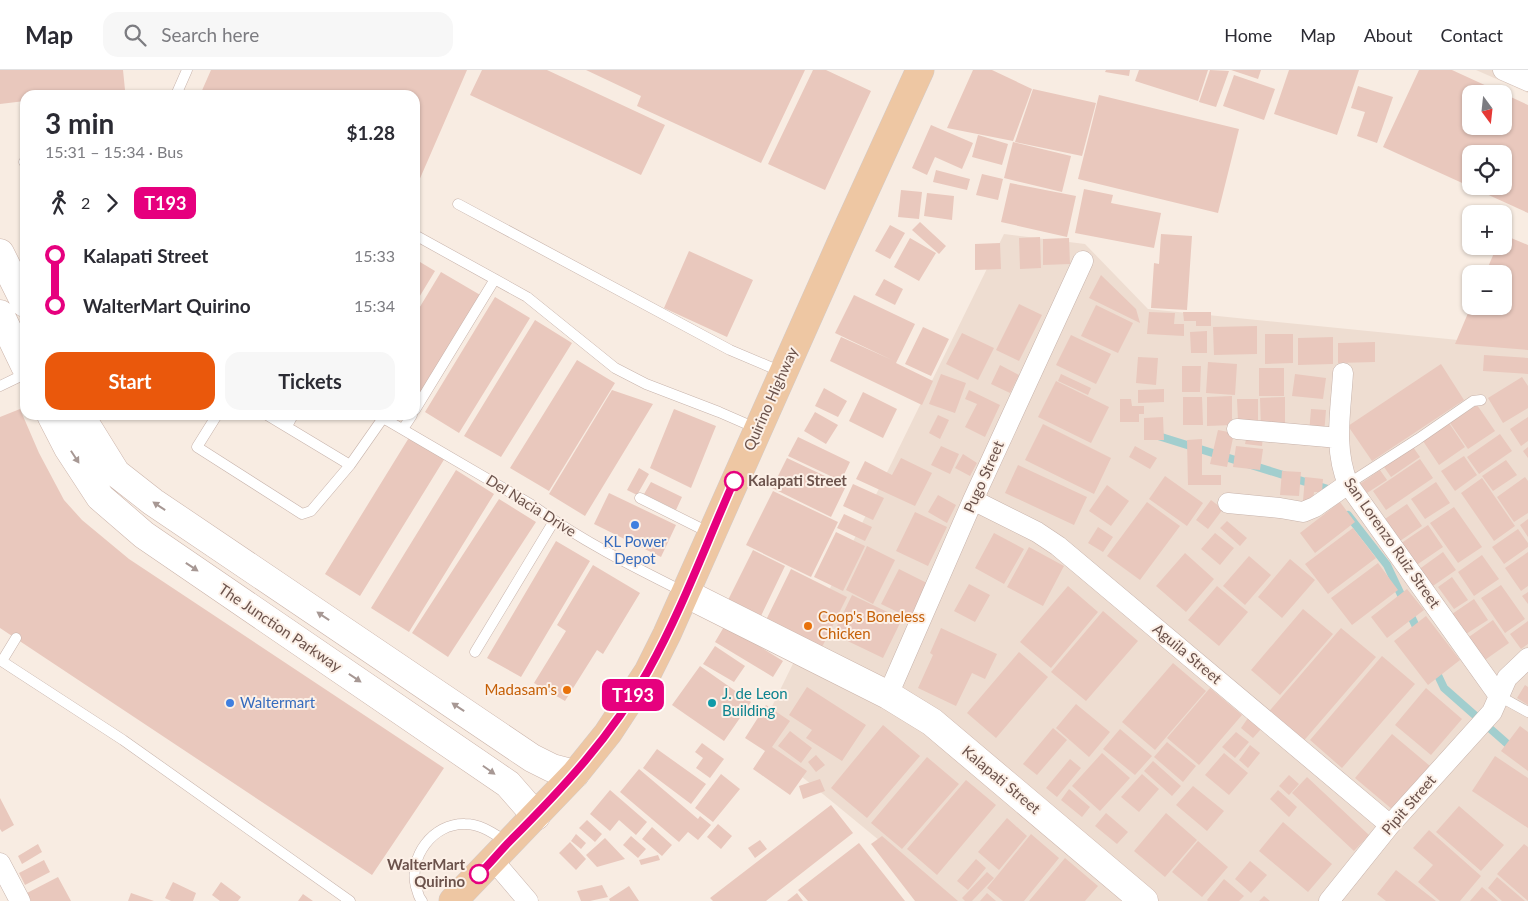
<!DOCTYPE html>
<meta charset="utf-8">
<style>
body{margin:0;font-family:Lato,sans-serif;background:#f7f7f7;color:#2b2b33;height:100vh;display:flex;flex-direction:column;font-size:19px;white-space:nowrap}
*{box-sizing:border-box;margin:0}
p{font-size:16px;color:#7c7c81}
.icon{flex:none;width:28px;height:28px;fill:none;stroke:currentColor;stroke-width:2;stroke-linecap:round;stroke-linejoin:round}
.map{position:relative;flex:1;overflow:hidden}
.sheet{position:absolute;left:20px;top:20px;width:400px;height:330px;display:flex;flex-direction:column;background:#fff;border-radius:15px;box-shadow:0 1px 4px #0004}
.sheet>*{flex:none}
.badge{padding:0 10px;border-radius:8px;font-size:18px;line-height:32px}
.needle{width:32px;rotate:165deg}
.controls{position:absolute;left:1462px;top:15px;display:grid;gap:10px}
.controls a{display:grid;place-items:center;width:50px;height:50px;border-radius:10px;background:#fff;box-shadow:0 1px 4px #0004;font-size:25px}
.map>.badge{position:absolute;translate:-50% -50%;box-shadow:0 0 0 2px #fff}
.legs{display:flex;align-items:center;gap:8px;height:55px;padding:0 25px;font-size:16px}
.legs p{margin-inline-start:auto}
.headline{display:flex;align-items:center;justify-content:space-between;height:85px;padding:0 25px}
h1{font-size:28px;font-weight:700;line-height:38px}
.cta{display:flex;gap:10px;margin-top:auto;padding:10px 25px}
.cta a{flex:1;height:58px;border-radius:15px;background:#ea580c;color:#fff;font-size:20px;font-weight:700;line-height:58px;text-align:center}
.cta a+a{background:#f7f7f7;color:#2b2b33}
ul{padding:0 25px;list-style:none}
li{display:flex;align-items:center;gap:18px;height:50px;font-size:19px}
li i{display:grid;place-items:center;width:8px;height:100%;margin:0 6px;background:currentColor}
li i::after{content:'';width:12px;height:12px;margin:-6px;border:4px solid;border-radius:50%;background:#fff}
li p{margin-inline-start:auto}
li:first-child i{background:linear-gradient(#0000 50%,currentColor 0)}
li:last-child i{background:linear-gradient(currentColor 50%,#0000 0)}
header{display:flex;align-items:center;gap:30px;box-sizing:border-box;height:70px;padding:0 25px;background:#fff;border-bottom:1px solid #e1e1e2}
header strong{font-size:24px}
nav{display:flex;gap:28px;margin-inline-start:auto;font-size:18px}
.search{width:350px;height:45px;background:#f7f7f7;display:flex;align-items:center;gap:12px;box-sizing:border-box;padding:0 18px;border-radius:15px;color:#7c7c81;font-size:19px}
.map>svg:first-child{display:block}
</style>
<header>
<strong>Map</strong>
<div class="search"><svg class="icon" aria-label="search" viewBox="0 0 24 24"><circle cx="10" cy="10" r="6"/><path d="M15 15l6 6"/></svg>Search here</div>
<nav><a>Home</a><a>Map</a><a>About</a><a>Contact</a></nav>
</header>
<div class="map">
<svg width="1528" height="831" viewBox="0 0 1528 831">
<rect width="100%" height="100%" fill="#f8ece2"/>
<path fill="#eeddd1" d="M1476,0H1528V23Z
M1004,164L1085,174L1148,239L1528,277V831H953L756,669Z"/>
<g fill="none" stroke-linecap="round" stroke-linejoin="round">
<path stroke="#a2cece" stroke-width="8" d="M1155,365L1328,419L1332,424
M1348,445L1387,495L1419,563
M1435,599L1444,618L1528,692"/>
</g>
<path fill="#e9c8bd" fill-rule="evenodd" d="M0,0H123L125,20L77,25H25V31L0,34Z
M211,0H467L415,120V25H200Z
M482,0H547L665,55L641,105L470,25Z
M586,0H805L761,93L637,36L641,26Z
M813,0H826L871,21L825,120L768,94Z
M973,0H992L1032,19L1013,71L947,58Z
M1106,0H1130L1129,6L1105,2Z
M1139,0H1208L1198,31L1135,11Z
M1210,0L1229,1L1216,37L1199,32Z
M1231,0H1261L1258,9Z
M1289,0H1359L1337,65L1274,44Z
M1419,0H1452L1528,35V143L1383,77ZM1471,24H1504V56H1471ZM1471,84H1504V116H1471Z
M1234,5L1275,19L1264,50L1223,36Z
M1358,16L1393,27L1377,73L1357,66L1365,42L1351,38Z
M1033,19L1096,33L1082,86L1015,72Z
M1099,25L1239,59L1218,143L1078,109Z
M931,55L973,73L962,99L935,87L927,105L912,98Z
M978,65L1008,74L1002,95L972,87Z
M1013,72L1071,86L1062,122L1004,108Z
M936,100L970,109L967,120L933,112Z
M982,104L1003,109L998,130L976,125Z
M1010,113L1076,126L1067,167L1001,152Z
M1084,119L1113,125L1111,133L1161,143L1154,178L1075,163Z
M901,120L922,122L919,149L898,147Z
M927,123L954,126L952,150L924,146Z
M920,152L946,176L939,184L912,160Z
M890,155L905,163L890,189L875,181Z
M1161,164L1192,166L1187,240L1151,238L1154,193L1159,194Z
M1504,165L1528,175V280L1455,274L1471,236H1504V204H1485L1497,176H1504Z
M1040,167L1041,198L1020,199L1019,168Z
M910,168L936,183L919,211L894,197Z
M1069,168L1070,194L1043,195V169Z
M1000,173L1001,199L975,200V174Z
M689,181L753,210L727,267L664,238Z
M415,189L435,201L415,234Z
M441,202L482,226L415,334V245Z
M1101,205L1136,239L1140,253L1089,228Z
M884,209L903,219L895,235L875,225Z
M854,225L915,254L896,293L933,311L922,335L830,291L841,267L892,290L835,263Z
M495,227L530,248L459,363L425,342Z
M1019,234L1042,245L1019,291L996,280Z
M1096,235L1133,253L1118,283L1081,266Z
M1149,242L1175,243L1174,254H1184V266L1147,264Z
M1183,242H1211V256H1196V251H1184Z
M535,250L572,273L501,387L464,366Z
M1257,256V284L1214,285L1213,257Z
M923,257L949,269L931,306L905,294Z
M1207,261V283H1191L1190,262Z
M962,263L994,278L978,310L946,294Z
M1265,264H1293V293L1265,294Z
M1071,265L1111,284L1096,314L1056,295Z
M1333,267V294L1298,295V268Z
M1375,272V292L1338,293V273Z
M1484,285L1528,288V304L1483,301Z
M1138,287L1158,288L1156,315L1136,313Z
M577,290L615,313L549,421L510,398Z
M1208,292L1237,294L1235,325L1206,323Z
M1441,294L1464,330L1372,391L1348,356Z
M1000,295L1019,305L1010,323L991,314Z
M1182,296H1201L1200,322H1182Z
M1259,298H1284V326H1259Z
M941,304L966,313L955,343L929,334Z
M1061,304L1091,318L1088,325L1058,311Z
M1295,304L1326,308L1323,329L1292,326Z
M1522,307L1528,316V338L1503,353L1488,328Z
M1056,311L1109,337L1091,373L1038,347Z
M824,318L847,331L838,347L815,336Z
M1164,319V332L1138,333V320Z
M612,320L653,334L585,446L549,424Z
M969,320L1000,335L985,367L965,357L977,334L965,329Z
M863,322L897,339L883,368L849,351Z
M1232,326V355L1207,356V327Z
M1183,327H1202L1203,355H1183Z
M1285,327V357L1261,358L1260,328Z
M1120,329H1131L1132,336H1144V344H1139V352H1120Z
M1237,329H1258V351H1238Z
M1477,335L1495,361L1468,379L1450,353Z
M20,339L39,383L64,430L82,450L129,489L444,698L372,805L0,558V347Z
M674,339L716,356L691,418L650,398Z
M1311,339L1326,340L1324,364L1309,363Z
M815,342L838,355L826,374L804,361Z
M938,345L949,350L940,369L929,363Z
M1163,347L1164,370H1144V348Z
M1528,347V371L1521,376L1510,359Z
M1449,353L1465,377L1439,395L1423,371Z
M1043,354L1111,388L1094,424L1025,390Z
M1218,360L1234,363L1227,397L1210,394Z
M1500,364L1512,381L1479,404L1467,387Z
M1247,365L1263,366L1262,376L1245,374Z
M410,366L445,388L360,526L325,504Z
M798,367L850,392L841,411L788,386Z
M1202,369V405H1221V415H1188L1187,370Z
M941,376L959,384L950,404L931,395Z
M1135,376L1157,388L1150,399L1129,387Z
M1236,376L1263,379L1260,400L1233,397Z
M1413,377L1420,387L1391,407L1384,397Z
M1528,377V388L1523,381Z
M963,384L977,393L970,406L955,398Z
M1464,386L1477,405L1455,421L1441,401Z
M787,388L846,416L831,447L772,418Z
M901,388L932,403L915,436L856,409L865,391L892,405Z
M1420,389L1433,408L1386,440L1373,421Z
M1506,390L1517,405L1493,421L1482,406Z
M1018,395L1087,427L1074,455L1005,423Z
M639,398L649,404L637,425L627,420Z
M456,400L494,424L409,562L371,538Z
M1380,400L1387,410L1367,423L1360,414Z
M1282,401L1301,402L1299,426L1280,425Z
M1165,406L1203,433L1187,456L1149,429Z
M1305,407L1323,409L1322,422H1314L1313,431H1303Z
M1525,407L1528,411V443L1514,452L1497,427Z
M1482,408L1515,456L1494,471L1461,423Z
M651,412L682,427L676,440L644,424Z
M1436,412L1450,433L1425,449L1411,429Z
M853,414L884,428L873,450L843,436Z
M1107,415L1129,431L1111,456L1089,441Z
M773,421L838,452L811,507L746,475Z
M609,423L676,455L661,487L594,454Z
M938,425L956,435L947,453L928,442Z
M499,429L536,452L448,587L412,563Z
M1211,430L1223,439L1208,459L1196,450Z
M1147,432L1180,456L1140,510L1107,486Z
M1340,432L1355,452L1315,483L1300,463Z
M1407,434L1422,456L1397,473L1382,451Z
M1454,437L1482,477L1458,493L1430,453Z
M915,442L947,457L928,496L896,481Z
M844,444L872,457L865,471L837,458Z
M1528,449V467L1520,455Z
M1227,451L1247,468L1240,476L1220,458Z
M1428,455L1443,477L1415,496L1400,474Z
M1098,457L1113,467L1103,482L1088,473Z
M1353,458L1376,488L1328,524L1305,494Z
M1518,459L1528,473V477L1504,494L1492,477Z
M836,462L865,476L843,521L814,507Z
M994,463L1024,479L1004,514L975,498Z
M1215,463L1234,478L1220,495L1201,479Z
M556,471L590,491L521,607L487,588Z
M867,476L895,490L873,534L846,520Z
M1029,477L1064,496L1043,536L1007,517Z
M753,480L785,496L760,548L727,532Z
M1443,482L1456,500L1430,518L1418,500Z
M1528,482V516L1521,521L1505,498Z
M1185,483L1214,509L1186,542L1156,516Z
M1482,485L1499,509L1474,526L1458,502Z
M1249,486L1271,505L1245,535L1223,516Z
M1290,489L1315,510L1282,548L1258,527Z
M1378,493L1398,520L1352,555L1331,528Z
M593,495L640,523L603,584L597,580L565,631L534,613L566,561L557,555Z
M791,499L847,527L822,577L766,550Z
M899,499L929,514L912,549L881,534Z
M1452,507L1468,530L1454,539L1438,517Z
M969,514L990,525L975,552L954,541Z
M1501,515L1525,549L1505,563L1481,528Z
M1068,516L1098,542L1051,598L1020,572Z
M1217,516L1248,542L1219,576L1188,550Z
M1407,519L1424,540L1387,568L1371,547Z
M1528,522V534L1522,526Z
M852,525L902,549L883,588L833,564Z
M1474,529L1488,550L1466,564L1452,544Z
M1303,539L1333,564L1280,625L1251,600Z
M1103,541L1138,571L1086,631L1051,602Z
M1426,546L1460,590L1428,615L1394,571Z
M1493,550L1509,573L1482,592L1466,569Z
M1528,551V574L1521,579L1510,564Z
M725,555L783,591L773,607L715,572Z
M941,558L997,584L985,609L972,603L956,636L918,618L933,585L930,583Z
M1341,558L1376,587L1301,674L1266,645Z
M715,576L745,596L734,612L703,594Z
M1019,582L1048,607L996,668L967,643Z
M1382,586L1415,614L1342,698L1310,670Z
M1173,593L1206,621L1155,680L1122,652Z
M700,596L751,632L724,671L672,635Z
M1525,615L1528,617V635L1517,628Z
M807,617L866,655L842,691L806,668L812,660L789,645Z
M1210,618L1242,645L1199,695L1167,668Z
M1426,618L1462,649L1431,685L1395,655Z
M1076,634L1110,662L1089,687L1056,658Z
M766,635L790,651L772,677L807,701L790,725L753,699L765,681L745,668Z
M1248,648L1261,659L1253,668L1241,658Z
M883,655L920,686L867,748L831,718Z
M1520,656L1528,662V701L1501,681Z
M1053,658L1067,670L1037,705L1023,694Z
M1120,659L1152,686L1135,705L1103,679Z
M790,661L812,678L801,693L778,676Z
M1236,662L1249,672L1235,688L1222,677Z
M1392,664L1430,696L1393,740L1355,708Z
M1167,672L1196,696L1183,712L1154,687Z
M702,673L724,689L710,708L696,698L703,688L695,682Z
M1250,675L1260,683L1248,698L1239,690Z
M657,679L706,714L691,734L643,698Z
M1102,683L1130,708L1100,741L1072,716Z
M1224,683L1248,703L1229,725L1205,705Z
M816,685L825,695L816,702L808,692Z
M1495,686L1528,708V758L1472,721Z
M927,687L959,714L902,779L871,753Z
M1070,689L1081,698L1057,727L1046,718Z
M1153,691L1181,716L1172,726L1144,701Z
M639,699L698,749L700,746L711,755L698,770L688,762L679,772L620,722Z
M721,704L740,719L713,752L695,738Z
M1142,704L1159,719L1139,742L1121,727Z
M1289,705L1299,714L1289,725L1279,716Z
M1307,707L1369,765L1354,781L1292,723Z
M820,709L825,721L803,729L799,716Z
M966,710L996,735L937,805L907,779Z
M1193,716L1224,741L1207,761L1176,735Z
M1069,719L1090,737L1082,747L1061,730Z
M610,720L647,752L636,765L619,750L610,761L590,744Z
M1278,720L1297,737L1289,747L1270,729Z
M0,728L14,755L2,762L0,759Z
M831,735L853,763L766,831H713L710,828Z
M1459,736L1504,775L1481,801L1436,762Z
M1106,743L1128,762L1117,774L1095,756Z
M1166,743L1197,770L1165,807L1134,781Z
M1007,748L1027,766L999,800L978,782Z
M587,750L602,764L595,772L579,758Z
M1283,752L1332,794L1308,822L1259,781Z
M718,754L732,766L721,779L707,767Z
M652,757L672,775L662,786L642,769Z
M1429,760L1481,806L1460,831H1440L1418,812L1433,795L1413,778Z
M576,764L586,773L581,779L571,771Z
M1031,764L1059,788L1024,831H1003L987,818Z
M631,766L646,779L638,788L623,775Z
M882,766L958,831H915L871,774Z
M605,768L625,789L597,797L586,785Z
M760,770L767,779L755,788L748,778Z
M1198,771L1228,797L1202,827L1172,802Z
M570,772L586,789L576,800L559,783Z
M859,773L905,831H808L798,820Z
M38,774L42,782L22,794L18,786Z
M1524,774L1528,777V831L1497,804Z
M658,785L660,790L641,795L639,790Z
M1065,788L1098,816L1085,831H1029Z
M976,789L986,798L968,820L957,811Z
M44,790L50,802L25,815L19,803Z
M1250,791L1267,805L1251,823L1235,809Z
M1396,800L1436,831H1386L1377,824Z
M987,802L994,808L972,831H965L962,828Z
M58,807L71,831H31L27,823Z
M1497,807L1525,831H1502L1488,818Z
M1224,809L1244,826L1239,831H1208L1207,830Z
M173,812L196,823L193,831H171L165,828Z
M221,812L241,827L238,831H220L212,825Z
M602,815L608,827L590,831H581L577,821Z
M629,816L639,831H610L609,829Z
M1482,817L1498,831H1470Z
M131,823L154,831H128Z
M797,823L803,831H787Z
M987,823L996,831H980Z
M303,824L313,831H298Z
M1264,826L1270,831H1259Z"/>
<g fill="none" stroke-linecap="round" stroke-linejoin="round">
<defs>
<path id="lane" d="M176,25L187,0
M24,92H25
M458,134L730,280L782,302
M415,165L527,227L615,298L646,314L719,342L758,359
M0,316L25,304
M415,340L495,209
M217,345L197,377L302,444L311,441L350,395
M267,345L350,395L383,348
M378,345L532,435C580,470 632,496 684,522
M287,356L293,345
M403,359L412,345
M1348,414L1418,369L1473,331L1481,330
M640,428L710,463
M475,582L554,451
M0,590L123,670L350,831
M2,591L16,568
M1499,626L1528,642
M422,831C418,827 418,822 416,817C408,787 433,753 465,754C481,754 494,764 507,772"/>
<path id="street" d="M1503,0L1528,11
M1343,303C1341,340 1333,378 1348,414L1499,626
M1237,359L1339,368
M973,430L1037,462L1058,476L1390,755
M1228,433L1280,438L1303,442L1315,437L1348,414
M888,625L973,430L1083,191
M493,790L528,831
M0,793L20,831
M1329,831L1390,755L1492,642L1507,608L1528,588"/>
<path id="secondary" d="M0,183L25,233
M0,244L25,296
M51,345L68,378L100,427L144,465L508,714L536,746
M80,345L116,403L153,432L532,688L552,698L575,704
M685,523L888,625L932,652L1144,831"/>
<path id="primary" d="M453,831L575,704L608,663L648,602L667,564L841,173L920,0"/>
</defs>
<use href="#lane" stroke="#c7b3ab" stroke-width="11"/>
<use href="#street" stroke="#c7b3ab" stroke-width="21"/>
<use href="#secondary" stroke="#ccb5ab" stroke-width="29"/>
<use href="#primary" stroke="#d3cbc9" stroke-width="29"/>
<use href="#lane" stroke="#fff" stroke-width="10"/>
<use href="#street" stroke="#fff" stroke-width="20"/>
<use href="#secondary" stroke="#fff" stroke-width="28"/>
<use href="#primary" stroke="#eec7a3" stroke-width="28"/>
</g>
<defs><path id="oneway-solid" d="M-6-.8H1V-3.2L6.5 0L1 3.2V.8H-6Z" transform="scale(1.25)"/></defs>
<g fill="#a79894">
<use href="#oneway-solid" transform="translate(75 387) rotate(57)"/>
<use href="#oneway-solid" transform="translate(159 436) rotate(-146)"/>
<use href="#oneway-solid" transform="translate(192 497) rotate(34)"/>
<use href="#oneway-solid" transform="translate(323 546) rotate(-146)"/>
<use href="#oneway-solid" transform="translate(355 608) rotate(34)"/>
<use href="#oneway-solid" transform="translate(458 637) rotate(-146)"/>
<use href="#oneway-solid" transform="translate(489 700) rotate(35)"/>
</g>
<g fill="none" stroke-linecap="round" stroke-linejoin="round">
<defs>
<path id="line-1" d="M479,804C490,794 499,782 510,771C562,719 612,666 648,601C682,540 706,474 734,411"/>
</defs>
<use href="#line-1" stroke="#fff" stroke-width="11"/>
<use href="#line-1" stroke="#e6007e" stroke-width="8"/>
</g>
<g fill="#fff" stroke="#e6007e" stroke-width="2.5">
<circle cx="734" cy="411" r="9"/>
<circle cx="479" cy="804" r="9"/>
</g>
<g fill="#3f7fe0" stroke="#fcf0e7" stroke-width="2">
<circle cx="635" cy="455" r="5"/>
<circle cx="230" cy="633" r="5"/>
</g>
<g fill="#e8710a" stroke="#fcf0e7" stroke-width="2">
<circle cx="808" cy="556" r="5"/>
<circle cx="567" cy="620" r="5"/>
</g>
<circle fill="#0f9aa8" stroke="#fcf0e7" stroke-width="2" cx="712" cy="633" r="5"/>
<g text-anchor="middle" stroke-width="4" stroke-linejoin="round" paint-order="stroke">
<g font-size="15" fill="#6c534c" stroke="#fcf0e7">
<text transform="translate(771 329) rotate(-66)" y="5">Quirino Highway</text>
<text transform="translate(984 407) rotate(-66)" y="5">Pugo Street</text>
<text transform="translate(531 436) rotate(32)" y="5">Del Nacia Drive</text>
<text transform="translate(1392 473) rotate(55)" y="5">San Lorenzo Ruiz Street</text>
<text transform="translate(280 558) rotate(34)" y="5">The Junction Parkway</text>
<text transform="translate(1187 584) rotate(40)" y="5">Aguila Street</text>
<text transform="translate(1001 710) rotate(40)" y="5">Kalapati Street</text>
<text transform="translate(1409 735) rotate(-49)" y="5">Pipit Street</text>
</g>
<g font-size="15" font-weight="bold" fill="#6c534c" stroke="#fcf0e7" text-anchor="start">
<text x="748" y="416">Kalapati Street</text>
<text x="465" y="800" text-anchor="end">WalterMart<tspan x="465" dy="17">Quirino</tspan></text>
</g>
<g font-size="15" fill="#366cbe" stroke="#fcf0e7">
<text x="635" y="477">KL Power<tspan x="635" dy="17">Depot</tspan></text>
<text x="240" y="638" text-anchor="start">Waltermart</text>
</g>
<g font-size="15" fill="#c56008" stroke="#fcf0e7" text-anchor="start">
<text x="818" y="552">Coop's Boneless<tspan x="818" dy="17">Chicken</tspan></text>
<text x="557" y="625" text-anchor="end">Madasam's</text>
</g>
<g font-size="15" fill="#0d838f" stroke="#fcf0e7" text-anchor="start">
<text x="722" y="629">J. de Leon<tspan x="722" dy="17">Building</tspan></text>
</g>
</g>
</svg>
<div class="controls">
<a><svg class="needle" viewBox="-14 -14 28 28"><path d="M0-13l5 13h-10z" fill="#e53935"/><path d="M0 13l5-13h-10z" fill="#7c7c81"/></svg></a>
<a><svg class="icon" aria-label="locate" viewBox="0 0 24 24"><circle cx="12" cy="12" r="6"/><path d="M12 2v4M12 18v4M2 12h4M18 12h4"/></svg></a>
<a>+</a>
<a>−</a>
</div>
<b class="badge" style="left:633px;top:625px;background:#e6007e;color:#fff">T193</b>
<section class="sheet">
<div class="headline"><div><h1>3 min</h1><p>15:31 – 15:34 · Bus</p></div><b>$1.28</b></div>
<div class="legs"><svg class="icon" aria-label="walk" viewBox="0 0 24 24"><circle cx="13" cy="4" r="2"/><path d="M13 8l-2 6 4 7M11 14l-3 7M7 12l3-4h3l4 4"/></svg>2<svg class="icon" aria-label="forward" viewBox="0 0 24 24"><path d="M9 5l7 7-7 7"/></svg><b class="badge" style="background:#e6007e;color:#fff">T193</b></div>
<ul>
<li><i style="color:#e6007e"></i><b>Kalapati Street</b><p>15:33</p></li>
<li><i style="color:#e6007e"></i><b>WalterMart Quirino</b><p>15:34</p></li>
</ul>
<div class="cta"><a>Start</a><a>Tickets</a></div>
</section>
</div>
